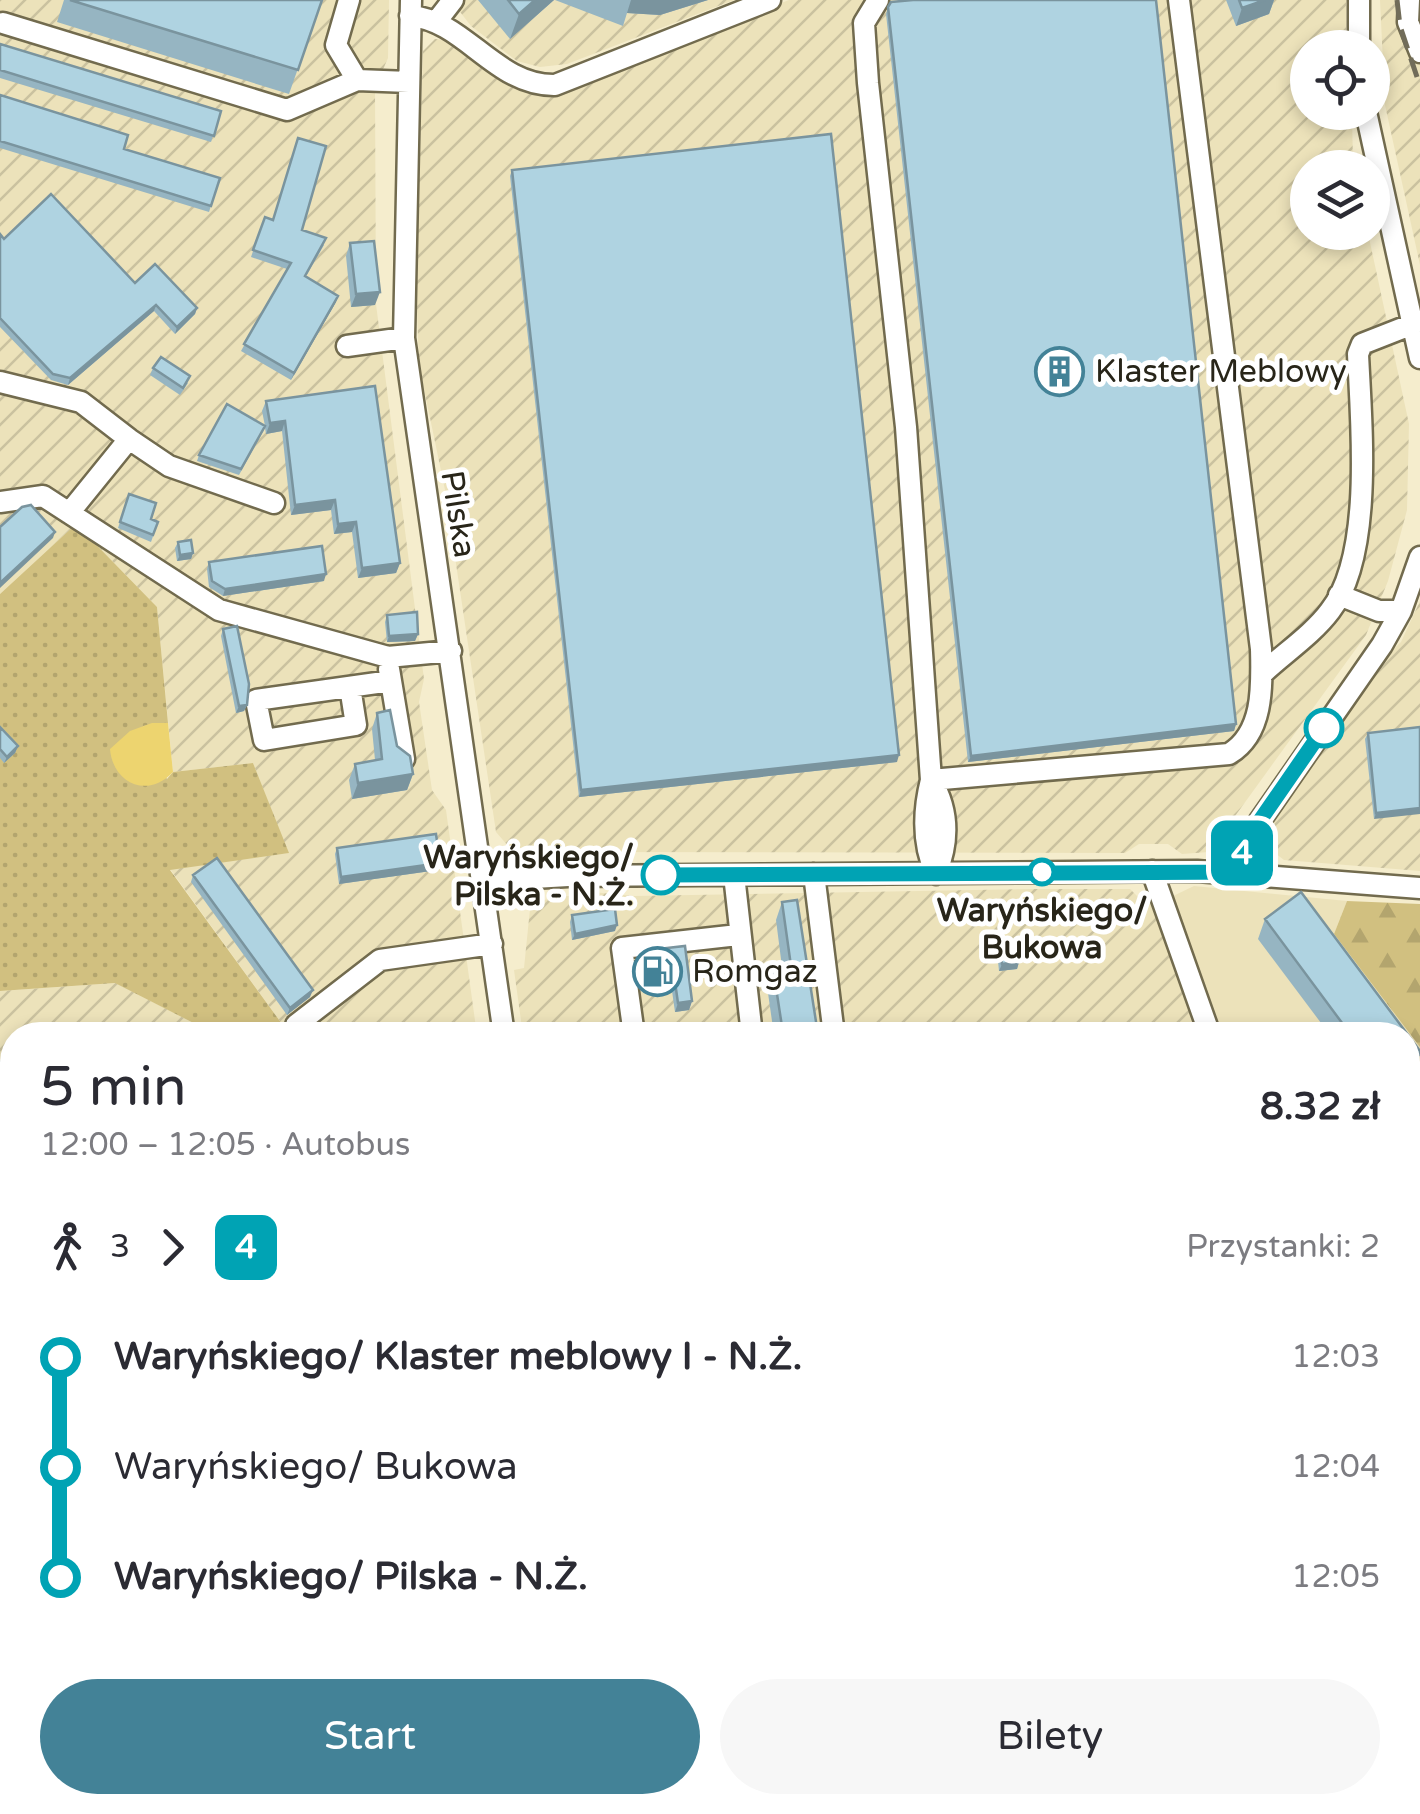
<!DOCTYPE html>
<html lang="pl">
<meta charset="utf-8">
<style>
body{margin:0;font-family:"Varela Round",sans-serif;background:#f7f7f7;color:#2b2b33;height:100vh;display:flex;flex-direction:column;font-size:38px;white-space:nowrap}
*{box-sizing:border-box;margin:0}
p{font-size:32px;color:#7c7c81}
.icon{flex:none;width:55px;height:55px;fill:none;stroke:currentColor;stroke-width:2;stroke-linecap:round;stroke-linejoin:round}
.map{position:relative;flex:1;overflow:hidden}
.details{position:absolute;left:0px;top:1022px;width:1420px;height:792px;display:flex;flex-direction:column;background:#fff;border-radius:40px 40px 0 0;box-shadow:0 5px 15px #0003}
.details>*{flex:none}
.badge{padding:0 20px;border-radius:15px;font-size:35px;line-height:65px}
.fabs{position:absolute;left:1290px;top:30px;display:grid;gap:20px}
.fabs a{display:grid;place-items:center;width:100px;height:100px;border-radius:50%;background:#fff;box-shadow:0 5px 15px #0003;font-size:50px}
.map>.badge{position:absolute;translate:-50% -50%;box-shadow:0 0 0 5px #fff}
.legs{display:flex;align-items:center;gap:15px;height:110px;padding:0 40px;font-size:32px}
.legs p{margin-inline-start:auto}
.overview{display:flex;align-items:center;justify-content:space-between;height:170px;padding:0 40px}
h1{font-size:55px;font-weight:600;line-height:75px}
.primary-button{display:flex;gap:20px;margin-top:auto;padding:20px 40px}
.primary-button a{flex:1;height:115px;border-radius:60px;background:#438297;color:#fff;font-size:40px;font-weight:600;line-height:115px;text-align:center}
.primary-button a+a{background:#f7f7f7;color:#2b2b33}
ul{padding:0 40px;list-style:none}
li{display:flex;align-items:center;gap:35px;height:110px;font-size:38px}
li i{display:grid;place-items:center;width:15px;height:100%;margin:0 12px;background:currentColor}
li i::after{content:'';width:25px;height:25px;margin:-12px;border:8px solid;border-radius:50%;background:#fff}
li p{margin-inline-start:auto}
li:first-child i{background:linear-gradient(#0000 50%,currentColor 0)}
li:last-child i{background:linear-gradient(currentColor 50%,#0000 0)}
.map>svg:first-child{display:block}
</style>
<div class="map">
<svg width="1420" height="1814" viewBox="0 0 1420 1814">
<defs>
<pattern id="industrial-furrows" width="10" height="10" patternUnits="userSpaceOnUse" patternTransform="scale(2.5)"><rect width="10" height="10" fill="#ece2ba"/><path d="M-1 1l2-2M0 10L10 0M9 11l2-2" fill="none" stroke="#cac29f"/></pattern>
<pattern id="green-dots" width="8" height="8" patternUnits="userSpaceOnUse" patternTransform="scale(2.5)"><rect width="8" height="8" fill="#d1c080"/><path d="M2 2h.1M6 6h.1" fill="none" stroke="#b3a56e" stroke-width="1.8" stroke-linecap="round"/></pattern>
<pattern id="forest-firs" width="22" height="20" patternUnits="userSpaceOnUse" patternTransform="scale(2.5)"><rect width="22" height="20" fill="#d1c080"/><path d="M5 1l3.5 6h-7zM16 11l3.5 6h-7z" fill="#b3a56e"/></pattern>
</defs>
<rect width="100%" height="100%" fill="#f5edcd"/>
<path fill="#ece2ba" d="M1194,886L1347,901L1334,934L1420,1047V1101L1408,1110V1035H1221L1171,897Z"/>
<path fill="url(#industrial-furrows)" d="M0,0H389L388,58L375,88L376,304L424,679L419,702L432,790L446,810L477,1035H290L170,869L288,853L253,763L173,772L157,607L76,524L0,594Z
M462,0H734L567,64L540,67L517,61L471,26L457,8Z
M789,0H1346V47L1308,48V112L1352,113L1353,167L1308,168V232L1368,233L1409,424L1407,510L1388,581L1366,635L1209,852L1182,854L1168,844H1139L1125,853L563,852L562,861H535L515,854L496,832L445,490L419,365L416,281L423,51L435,39L446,40L515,85L685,40Z
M1380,0H1420V265L1385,105Z
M1420,601V871L1284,860L1262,843L1263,833L1385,657L1401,642Z
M1031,889H1130L1146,905L1151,903L1201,1035H523L514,970L524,968L530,909L538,901L592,892L634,896Z
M116,983L217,1035H12V1555L0,1557V991Z
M407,1802L409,1814H252L254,1803Z
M1382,1802V1814H628L626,1803Z
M33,1803H237L236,1814H35Z
M424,1803H588L590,1814H426Z"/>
<path fill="url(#green-dots)" d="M76,524L157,607L168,723L143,726L167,779L173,772L253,763L289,853L170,870L290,1035H217L115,983L0,991V594Z
M1420,1316V1447L1408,1450V1322Z
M1420,1463V1583L1408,1586V1466Z
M12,1605V1802L33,1803L35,1814H0V1607Z
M1408,1720L1420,1742V1814H1382V1803L1408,1802Z"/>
<path fill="url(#forest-firs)" d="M1347,901L1420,904V1047L1334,934Z"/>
<path fill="#edd46f" d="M152,723H168L173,772C148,799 113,784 110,749L130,731Z"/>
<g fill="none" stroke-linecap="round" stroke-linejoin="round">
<path stroke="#edd46f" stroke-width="5" d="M1408,1442L1409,1443"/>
<defs>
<path id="minor" d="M349,0L336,45L357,80
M411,0L404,338L504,1035
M878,0L864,23L868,83L906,427L931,780L1229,754C1264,733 1262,686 1261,649L1179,0
M1409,0L1408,22L1420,52
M410,16C465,20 495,86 555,85L770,0
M436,22L453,0
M3,23L287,110L357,80L409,82
M1359,48V0
M1366,112L1420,358
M347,346L404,338
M0,382L81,402L129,439L69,513
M129,439L169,466L274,503
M0,502L43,496L219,610L388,657L451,651
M1339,595L1379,611H1401
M389,669L404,759
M1262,674C1283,654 1312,635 1330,611C1374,555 1361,422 1358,354L1362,344L1413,324
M350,687L356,725L264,740L256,700L391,681
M931,780C949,810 949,842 936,874
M931,780C923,812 922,844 936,874
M1152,871L1210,1035
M1244,873L1241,848L1382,645L1401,611L1420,557
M814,874L834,1035
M734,875L752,1035
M484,881L568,876L1197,871L1420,888
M296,1025L380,960L492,944
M634,1035L622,948L738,935
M1408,1094L1420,1084
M12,1272L2,1294L12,1372
M1408,1460L1420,1457
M0,1599L12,1597
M1408,1706L1420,1727
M416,1802L418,1814
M610,1802L612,1814
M1058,1802L1061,1814
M244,1814L245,1802"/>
</defs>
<use href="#minor" stroke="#726b4e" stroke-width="25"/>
<use href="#minor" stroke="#fff" stroke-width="20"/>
<path stroke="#716c59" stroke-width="5" stroke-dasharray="20 10" stroke-linecap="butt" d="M1397,0L1400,26L1420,86"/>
</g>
<path fill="#96b5c2" d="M64,0H322L289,94L57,22Z
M478,0H554L510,39Z
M555,0H708L660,15L627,13L623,26Z
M1226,0H1274L1269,14L1236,26Z
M888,7L1236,724L1234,731L968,762L886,14Z
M0,44L221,111L211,142L0,78Z
M0,95L124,149L220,178L209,212L0,148Z
M512,170L897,762L579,797L510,176Z
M265,217L302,230L324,245L306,276L336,302L291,380L241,351L287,269L251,257Z
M0,234L4,239L135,283L197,308L195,314L175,334L154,311L68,385L51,380L0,327Z
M350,243L375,305L351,307L346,256Z
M153,368L188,383L180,395L150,375Z
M375,386L400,563L396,573L358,578L352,532L334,534L331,510L291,515L282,431L266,434L265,428L239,475L197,461L199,455L265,426L262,411L266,401Z
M129,494L151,519L158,522L151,542L118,528Z
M178,542L193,553L191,559L177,561L175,548Z
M209,562L324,581L223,596L209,587L207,569Z
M387,615L418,634L415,641L387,642L385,622Z
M223,629L247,705L244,711L236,713L221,636Z
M377,713L413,774L407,790L352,799L349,780L355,764L375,760L372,729Z
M0,727L18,746L15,753L4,763L0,758Z
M1420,727L1374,819L1365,739L1368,733Z
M337,848L438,870L339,884L335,854Z
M193,875L310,997L287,1015L191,882Z
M1301,892L1420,1051L1414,1072L1408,1077V1035H1330L1258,939L1265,919Z
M782,902L814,1035H774L767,986L773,968L782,967L776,920Z
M572,915L615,931L572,940L570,922Z
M999,945L1019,962L1017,969L999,971L997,951Z
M685,946L692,1001L689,1010L675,1012L671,984L649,987L645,959L649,950Z
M1413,1573L1420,1601L1412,1603L1409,1586Z
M284,1802H377L375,1808L336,1814H286Z"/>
<path fill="#7a949e" d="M535,0H554L510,39L519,14Z
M631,0H708L660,15L627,13Z
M1265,0H1274L1269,14L1236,26L1242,8Z
M380,292L375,305L351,307L356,294Z
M338,296L336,302L291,380L294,373Z
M156,305L154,311L68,385L70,378Z
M197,308L195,314L175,334L177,327Z
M285,421L282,431L266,434L270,423Z
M335,500L331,510L291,515L295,505Z
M356,522L352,532L334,534L338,524Z
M55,532L53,538L0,588V583Z
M193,553L191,559L177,561L180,555Z
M400,563L396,573L358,578L362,568Z
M326,574L324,581L223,596L225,589Z
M418,634L415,641L387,642L389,636Z
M247,705L244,711L236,713L239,706Z
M1236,724L1234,731L968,762L971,756Z
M18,746L15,753L4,763L7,757Z
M899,755L897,762L579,797L581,790Z
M413,774L407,790L352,799L358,783Z
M1420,808V814L1374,819L1376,813Z
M440,863L438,870L339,884L341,877Z
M617,925L615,931L572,940L575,934Z
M1019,962L1017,969L999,971L1002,964Z
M674,975L671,984L649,987L652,978Z
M313,990L310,997L287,1015L290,1008Z
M692,1001L689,1010L675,1012L678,1003Z
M817,1028L814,1035H783V1033Z
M1420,1054L1414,1072L1408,1077V1063Z
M12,1198V1204L0,1206V1200Z
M11,1471L4,1490H0V1473Z
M1420,1589V1601L1412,1603L1417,1590Z
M366,1802H377L375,1808L336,1814H290Z"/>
<path fill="#afd3e1" stroke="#7a949e" stroke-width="2.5" d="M70,0H322L298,70Z
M508,0H535L519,14Z
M913,0H1156L1236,724L971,756L888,7L891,2Z
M1239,0H1265L1242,8Z
M0,44L221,111L214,136L0,70Z
M0,95L128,135L124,149L220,178L211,206L0,141Z
M831,134L899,755L581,790L512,170Z
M298,138L326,146L302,230L326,238L305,276L338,296L294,373L244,344L291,263L253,250L265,217L273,220Z
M51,194L135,283L155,264L197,308L177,327L156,305L70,378L53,374L0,318V234L4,239Z
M374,241L380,292L356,294L350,243Z
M161,357L190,376L183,388L153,368Z
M375,386L400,563L362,568L356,522L338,524L335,500L295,505L285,421L270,423L266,401Z
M227,404L265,426L241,469L199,455Z
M129,494L156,503L151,519L158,522L153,535L120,522Z
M31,505L55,532L0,583V527L22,507Z
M191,540L193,553L180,555L178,542Z
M322,546L326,574L225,589L212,581L209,562Z
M417,612L418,634L389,636L387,615Z
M237,626L249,684L247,705L239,706L223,629Z
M390,710L397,746L410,756L413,774L358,783L355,764L382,759L377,713Z
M0,727L18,746L7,757L0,749Z
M1420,727V808L1376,813L1368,733Z
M436,834L440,863L341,877L337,848Z
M217,858L313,990L290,1008L193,875Z
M1301,892L1420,1051V1054L1408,1063V1035H1351L1265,919Z
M797,900L817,1028L783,1033L773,968L791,966L782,902Z
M615,909L617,925L575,934L572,915Z
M1017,943L1019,962L1002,964L999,945Z
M685,946L692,1001L678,1003L674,975L652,978L649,950Z
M10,1061L12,1079V1198L0,1200V1062Z
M0,1418H5L11,1471L0,1473Z
M1420,1572V1589L1417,1590L1413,1573Z
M50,1802H88L90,1814H51Z
M288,1802H366L290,1814Z
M713,1802H742L744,1814H715Z
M1087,1802H1102L1104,1814H1088Z
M1250,1802H1369L1371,1814H1183V1812Z
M522,1803L524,1814H455L454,1813Z"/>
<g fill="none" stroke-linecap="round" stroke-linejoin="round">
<defs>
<path id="line-1" d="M661,875L1244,872L1241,848L1324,728"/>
</defs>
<use href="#line-1" stroke="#fff" stroke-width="22"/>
<use href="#line-1" stroke="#00a3b4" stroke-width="15"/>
</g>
<defs>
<symbol id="building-ring" viewBox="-11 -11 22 22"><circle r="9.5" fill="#fff" stroke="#438297" stroke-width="1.5"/><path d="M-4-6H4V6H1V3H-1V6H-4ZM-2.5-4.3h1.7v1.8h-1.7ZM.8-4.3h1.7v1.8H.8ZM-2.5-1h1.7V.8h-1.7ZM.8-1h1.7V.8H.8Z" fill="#438297"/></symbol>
<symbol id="fuel-ring" viewBox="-11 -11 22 22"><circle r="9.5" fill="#fff" stroke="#438297" stroke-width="1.5"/><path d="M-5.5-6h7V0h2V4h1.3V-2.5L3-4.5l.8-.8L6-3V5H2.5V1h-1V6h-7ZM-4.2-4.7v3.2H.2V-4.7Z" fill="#438297"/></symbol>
</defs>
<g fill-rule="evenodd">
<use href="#building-ring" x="1032" y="344" width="55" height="55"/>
<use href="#fuel-ring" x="630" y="944" width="55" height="55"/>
</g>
<g fill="#fff" stroke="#00a3b4" stroke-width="5">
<circle cx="1324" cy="728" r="18"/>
<circle cx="1042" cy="872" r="12"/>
<circle cx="661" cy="875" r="18"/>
</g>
<g text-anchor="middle" stroke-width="10" stroke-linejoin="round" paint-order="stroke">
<g font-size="32" fill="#282519" stroke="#fff" text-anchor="start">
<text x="1095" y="382">Klaster Meblowy</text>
<text x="692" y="982">Romgaz</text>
</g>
<g font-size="32" fill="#282519" stroke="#fff">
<text transform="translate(459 514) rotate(81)" y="11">Pilska</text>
</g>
<g font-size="32" font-weight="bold" fill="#282519" stroke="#fff" text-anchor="end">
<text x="634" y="868">Waryńskiego/<tspan x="634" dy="37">Pilska - N.Ż.</tspan></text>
<text x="1042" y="921" text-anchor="middle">Waryńskiego/<tspan x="1042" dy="37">Bukowa</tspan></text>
</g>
</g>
</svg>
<div class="fabs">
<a><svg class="icon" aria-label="locate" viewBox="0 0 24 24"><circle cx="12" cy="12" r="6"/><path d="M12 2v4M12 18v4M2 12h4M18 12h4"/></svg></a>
<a><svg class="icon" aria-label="layers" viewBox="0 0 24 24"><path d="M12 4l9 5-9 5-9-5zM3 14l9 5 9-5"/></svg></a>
</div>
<b class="badge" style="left:1242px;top:853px;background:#00a3b4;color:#fff">4</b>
<section class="details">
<div class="overview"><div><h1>5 min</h1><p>12:00 – 12:05 · Autobus</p></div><b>8.32 zł</b></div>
<div class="legs"><svg class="icon" aria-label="walk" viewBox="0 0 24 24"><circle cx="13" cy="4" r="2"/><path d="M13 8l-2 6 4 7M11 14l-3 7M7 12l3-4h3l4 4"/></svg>3<svg class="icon" aria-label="forward" viewBox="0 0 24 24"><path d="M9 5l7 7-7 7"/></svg><b class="badge" style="background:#00a3b4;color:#fff">4</b><p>Przystanki: 2</p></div>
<ul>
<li><i style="color:#00a3b4"></i><b>Waryńskiego/ Klaster meblowy I - N.Ż.</b><p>12:03</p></li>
<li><i style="color:#00a3b4"></i><span>Waryńskiego/ Bukowa</span><p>12:04</p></li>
<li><i style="color:#00a3b4"></i><b>Waryńskiego/ Pilska - N.Ż.</b><p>12:05</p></li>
</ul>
<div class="primary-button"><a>Start</a><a>Bilety</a></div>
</section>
</div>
